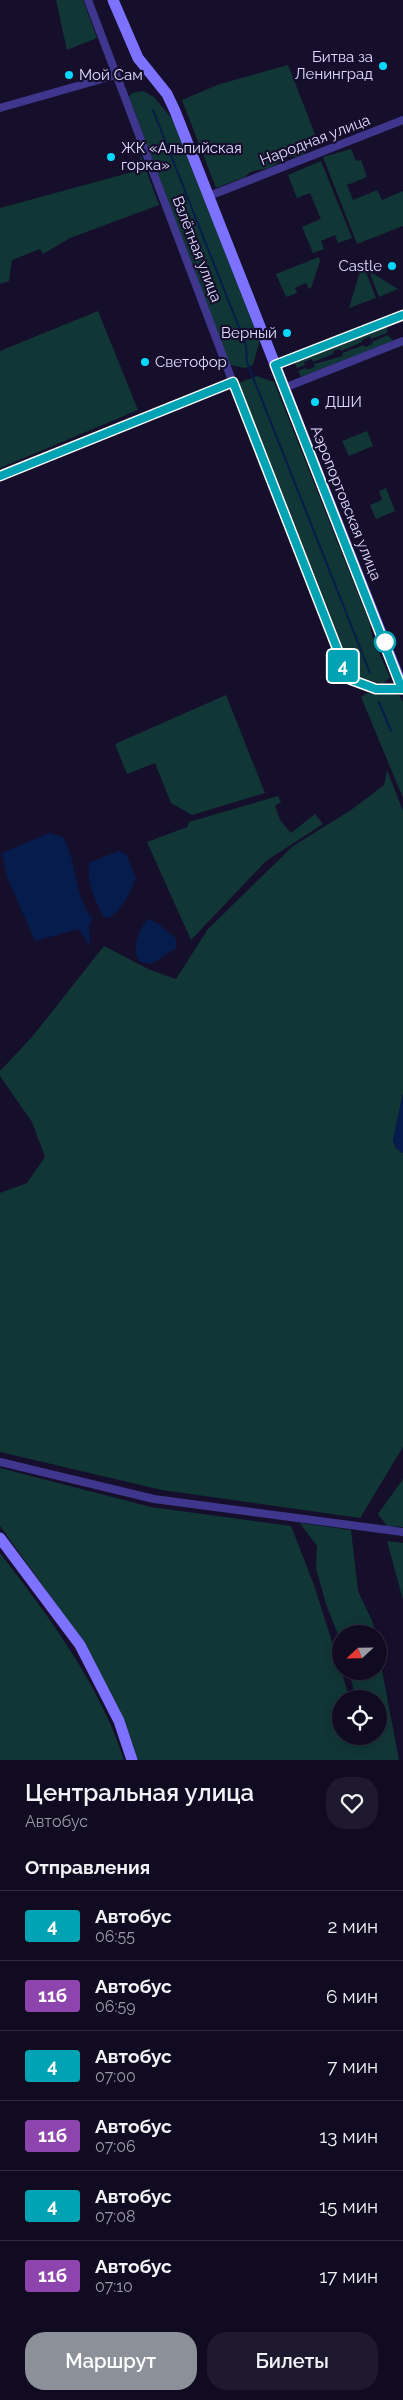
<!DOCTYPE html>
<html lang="ru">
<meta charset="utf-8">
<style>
body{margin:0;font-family:Raleway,sans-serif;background:#1e192e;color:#f1f3f6;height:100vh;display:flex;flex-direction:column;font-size:19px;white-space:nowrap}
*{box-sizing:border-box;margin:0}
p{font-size:16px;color:#9c9ba5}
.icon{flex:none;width:28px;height:28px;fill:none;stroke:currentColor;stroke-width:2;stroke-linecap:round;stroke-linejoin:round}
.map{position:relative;height:1760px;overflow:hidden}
.panel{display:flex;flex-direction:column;background:#100b21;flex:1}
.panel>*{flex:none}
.badge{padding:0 10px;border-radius:4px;font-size:18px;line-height:32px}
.needle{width:32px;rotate:248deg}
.buttons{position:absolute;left:332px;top:1625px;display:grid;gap:10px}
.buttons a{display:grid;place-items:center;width:55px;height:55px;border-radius:50%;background:#100b21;box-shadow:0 2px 12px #0003,0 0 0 1px #302b3f;font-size:25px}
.map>.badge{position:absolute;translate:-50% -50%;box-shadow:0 0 0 2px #fff}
h2{padding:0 25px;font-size:19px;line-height:45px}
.round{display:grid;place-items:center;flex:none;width:52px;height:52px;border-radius:20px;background:#1e192e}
.overview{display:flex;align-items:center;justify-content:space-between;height:85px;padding:0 25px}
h1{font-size:24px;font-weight:600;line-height:38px}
.primary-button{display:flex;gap:10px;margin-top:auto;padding:10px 25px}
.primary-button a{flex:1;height:58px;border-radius:20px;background:#8c9099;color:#fff;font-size:20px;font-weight:600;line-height:58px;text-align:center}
.primary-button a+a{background:#1e192e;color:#f1f3f6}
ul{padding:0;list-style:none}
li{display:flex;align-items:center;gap:15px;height:70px;padding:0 25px;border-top:1px solid #302b3f}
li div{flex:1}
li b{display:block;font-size:19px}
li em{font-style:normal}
li .badge{min-width:55px;font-weight:700;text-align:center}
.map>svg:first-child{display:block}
</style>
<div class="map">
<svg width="403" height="1760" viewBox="0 0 403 1760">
<rect width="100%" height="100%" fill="#160f2c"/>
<path fill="#113636" d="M56,0H83L97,38L67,50Z
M288,65L315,134C313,143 308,156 297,157C292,157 287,156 282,160C277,164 273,167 265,169C258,171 251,169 245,177L216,188L182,100L220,84Z
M143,91L154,97L173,120L260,339L253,365L245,368L230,365L129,97L132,93Z
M351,149L356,161L361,160L367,177L347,185L353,200L377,190L382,200L403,191V226L357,244L323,157Z
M141,156L159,205L70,238L43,254L40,249L12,260L9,281L0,284V208L136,171Z
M321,161L352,238L338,243L335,235L321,241L324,249L313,253L302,227L321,219L310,193L297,198L288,175Z
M319,257L320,261L311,288L309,289L306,283L295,288L297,293L286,297L276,274Z
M364,267L376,298L349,308L361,268Z
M369,271L398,289L379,297Z
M98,311L138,410L0,468V351Z
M387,325V333L371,339L370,336L362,340V342L341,351L340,349L333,351V354L313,362L312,359L304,362L305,365L297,368L294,361Z
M388,335L393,341L301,377L298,371L306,368L307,370L315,367L314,364L343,356L342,353L364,345L365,347L373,344L372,342Z
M257,376L274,382L370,624C372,644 383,659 390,677L383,684L358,677L353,673L239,383Z
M367,431L373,446L349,456L342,441Z
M386,488L395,511L376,519L370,505L382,500L379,491Z
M367,693L399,695L403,702V798L361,697Z
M226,695L265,793L192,815L171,803L155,763L127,774L115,744Z
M387,770L403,811V1093L393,1140L396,1148L403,1153V1447L360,1518L162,1490L0,1452V1193L27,1183L45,1157L32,1122L0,1076V1071L32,1037L104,946L148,969L176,979L208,929L293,846L351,810L384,785Z
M278,796L281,802L275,806L280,820L291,833L315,814L323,824L266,861L191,940L147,842L187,827L189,822Z
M0,1468L151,1507L291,1526L314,1585L350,1699H341V1736H379V1699H356L349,1671H379V1655L399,1760H138L124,1719L84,1643L0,1526Z
M403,1479V1527L387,1526L378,1514Z
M300,1523L351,1530L358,1591L373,1623L375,1634H341V1642L326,1604L316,1568L317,1546Z
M387,1541L403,1543V1600Z
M0,1553C49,1617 99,1683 124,1760H0Z"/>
<path fill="#061c4d" d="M49,833L63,837C78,862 73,896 93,919L89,926L90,947L79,929L35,941L7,877L2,853Z
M118,851L126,854L136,878C130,892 123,909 109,918L103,916C95,899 86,882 89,863Z
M148,919C162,923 164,931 176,938V948L151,964L140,962C131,949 138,930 148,919Z
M403,1093V1153L396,1148L393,1141Z"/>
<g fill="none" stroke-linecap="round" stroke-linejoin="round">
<path stroke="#061c4d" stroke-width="2" d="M153,110L246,345L247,362L370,673
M379,702L391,731"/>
<path stroke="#3f368e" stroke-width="8" d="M88,0L230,375L349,679L376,689L403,690
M0,108L116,75
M209,196L403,120
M275,365L403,315
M284,388L403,341
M0,476L233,382
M0,1462L154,1499L403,1532"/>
<path stroke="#7d71ff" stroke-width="11" d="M113,0L138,58L167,94L175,111L403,689
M0,1538L80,1645L119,1721L132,1760"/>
</g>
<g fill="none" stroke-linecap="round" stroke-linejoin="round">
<defs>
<path id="line" d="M0,476L233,382L349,679L376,689H402L275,365L403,315"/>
</defs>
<use href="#line" stroke="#fff" stroke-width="11"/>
<use href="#line" stroke="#00a3b4" stroke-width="8"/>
</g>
<g fill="#06d7ff" stroke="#160f2c" stroke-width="2">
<circle cx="383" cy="66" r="5"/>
<circle cx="69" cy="75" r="5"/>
<circle cx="111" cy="157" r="5"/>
<circle cx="392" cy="266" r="5"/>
<circle cx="287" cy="333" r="5"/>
<circle cx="145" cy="362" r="5"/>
<circle cx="315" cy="402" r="5"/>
</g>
<circle fill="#fff" stroke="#00a3b4" stroke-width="2.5" cx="385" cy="642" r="10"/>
<g text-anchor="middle" stroke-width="4.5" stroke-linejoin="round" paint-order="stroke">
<g font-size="15" fill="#e0daff" stroke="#160f2c" text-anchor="start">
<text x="373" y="62" text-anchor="end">Битва за<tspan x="373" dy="17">Ленинград</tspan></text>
<text x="79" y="80">Мой Сам</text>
<text x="121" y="153">ЖК «Альпийская<tspan x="121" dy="17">горка»</tspan></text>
<text x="382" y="271" text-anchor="end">Castle</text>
<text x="277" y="338" text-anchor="end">Верный</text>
<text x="155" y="367">Светофор</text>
<text x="325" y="407">ДШИ</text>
</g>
<g font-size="15" fill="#e0daff" stroke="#160f2c">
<text transform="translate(315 140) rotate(-21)" y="5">Народная улица</text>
<text transform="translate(197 249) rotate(69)" y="5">Взлётная улица</text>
<text transform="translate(346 503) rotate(68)" y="5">Аэропортовская улица</text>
</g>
</g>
</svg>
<div class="buttons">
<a><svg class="needle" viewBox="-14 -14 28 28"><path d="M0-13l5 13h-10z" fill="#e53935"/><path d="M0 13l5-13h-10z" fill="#9c9ba5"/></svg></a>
<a><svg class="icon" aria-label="locate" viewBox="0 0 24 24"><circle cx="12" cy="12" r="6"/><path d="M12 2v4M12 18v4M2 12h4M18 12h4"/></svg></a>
</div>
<b class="badge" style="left:343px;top:666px;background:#00a3b4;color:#fff">4</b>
</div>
<section class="panel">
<div class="overview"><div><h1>Центральная улица</h1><p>Автобус</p></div><a class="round"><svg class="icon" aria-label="heart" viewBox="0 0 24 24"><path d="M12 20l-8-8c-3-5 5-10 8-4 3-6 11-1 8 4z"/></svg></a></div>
<h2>Отправления</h2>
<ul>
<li><span class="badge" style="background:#00a3b4;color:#fff">4</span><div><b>Автобус</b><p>06:55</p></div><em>2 мин</em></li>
<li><span class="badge" style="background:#8e44ad;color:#fff">11б</span><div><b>Автобус</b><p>06:59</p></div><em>6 мин</em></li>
<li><span class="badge" style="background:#00a3b4;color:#fff">4</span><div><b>Автобус</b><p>07:00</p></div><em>7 мин</em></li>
<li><span class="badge" style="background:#8e44ad;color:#fff">11б</span><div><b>Автобус</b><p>07:06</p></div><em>13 мин</em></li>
<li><span class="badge" style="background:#00a3b4;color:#fff">4</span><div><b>Автобус</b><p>07:08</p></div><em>15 мин</em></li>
<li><span class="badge" style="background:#8e44ad;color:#fff">11б</span><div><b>Автобус</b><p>07:10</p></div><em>17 мин</em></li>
</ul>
<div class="primary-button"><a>Маршрут</a><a>Билеты</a></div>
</section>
